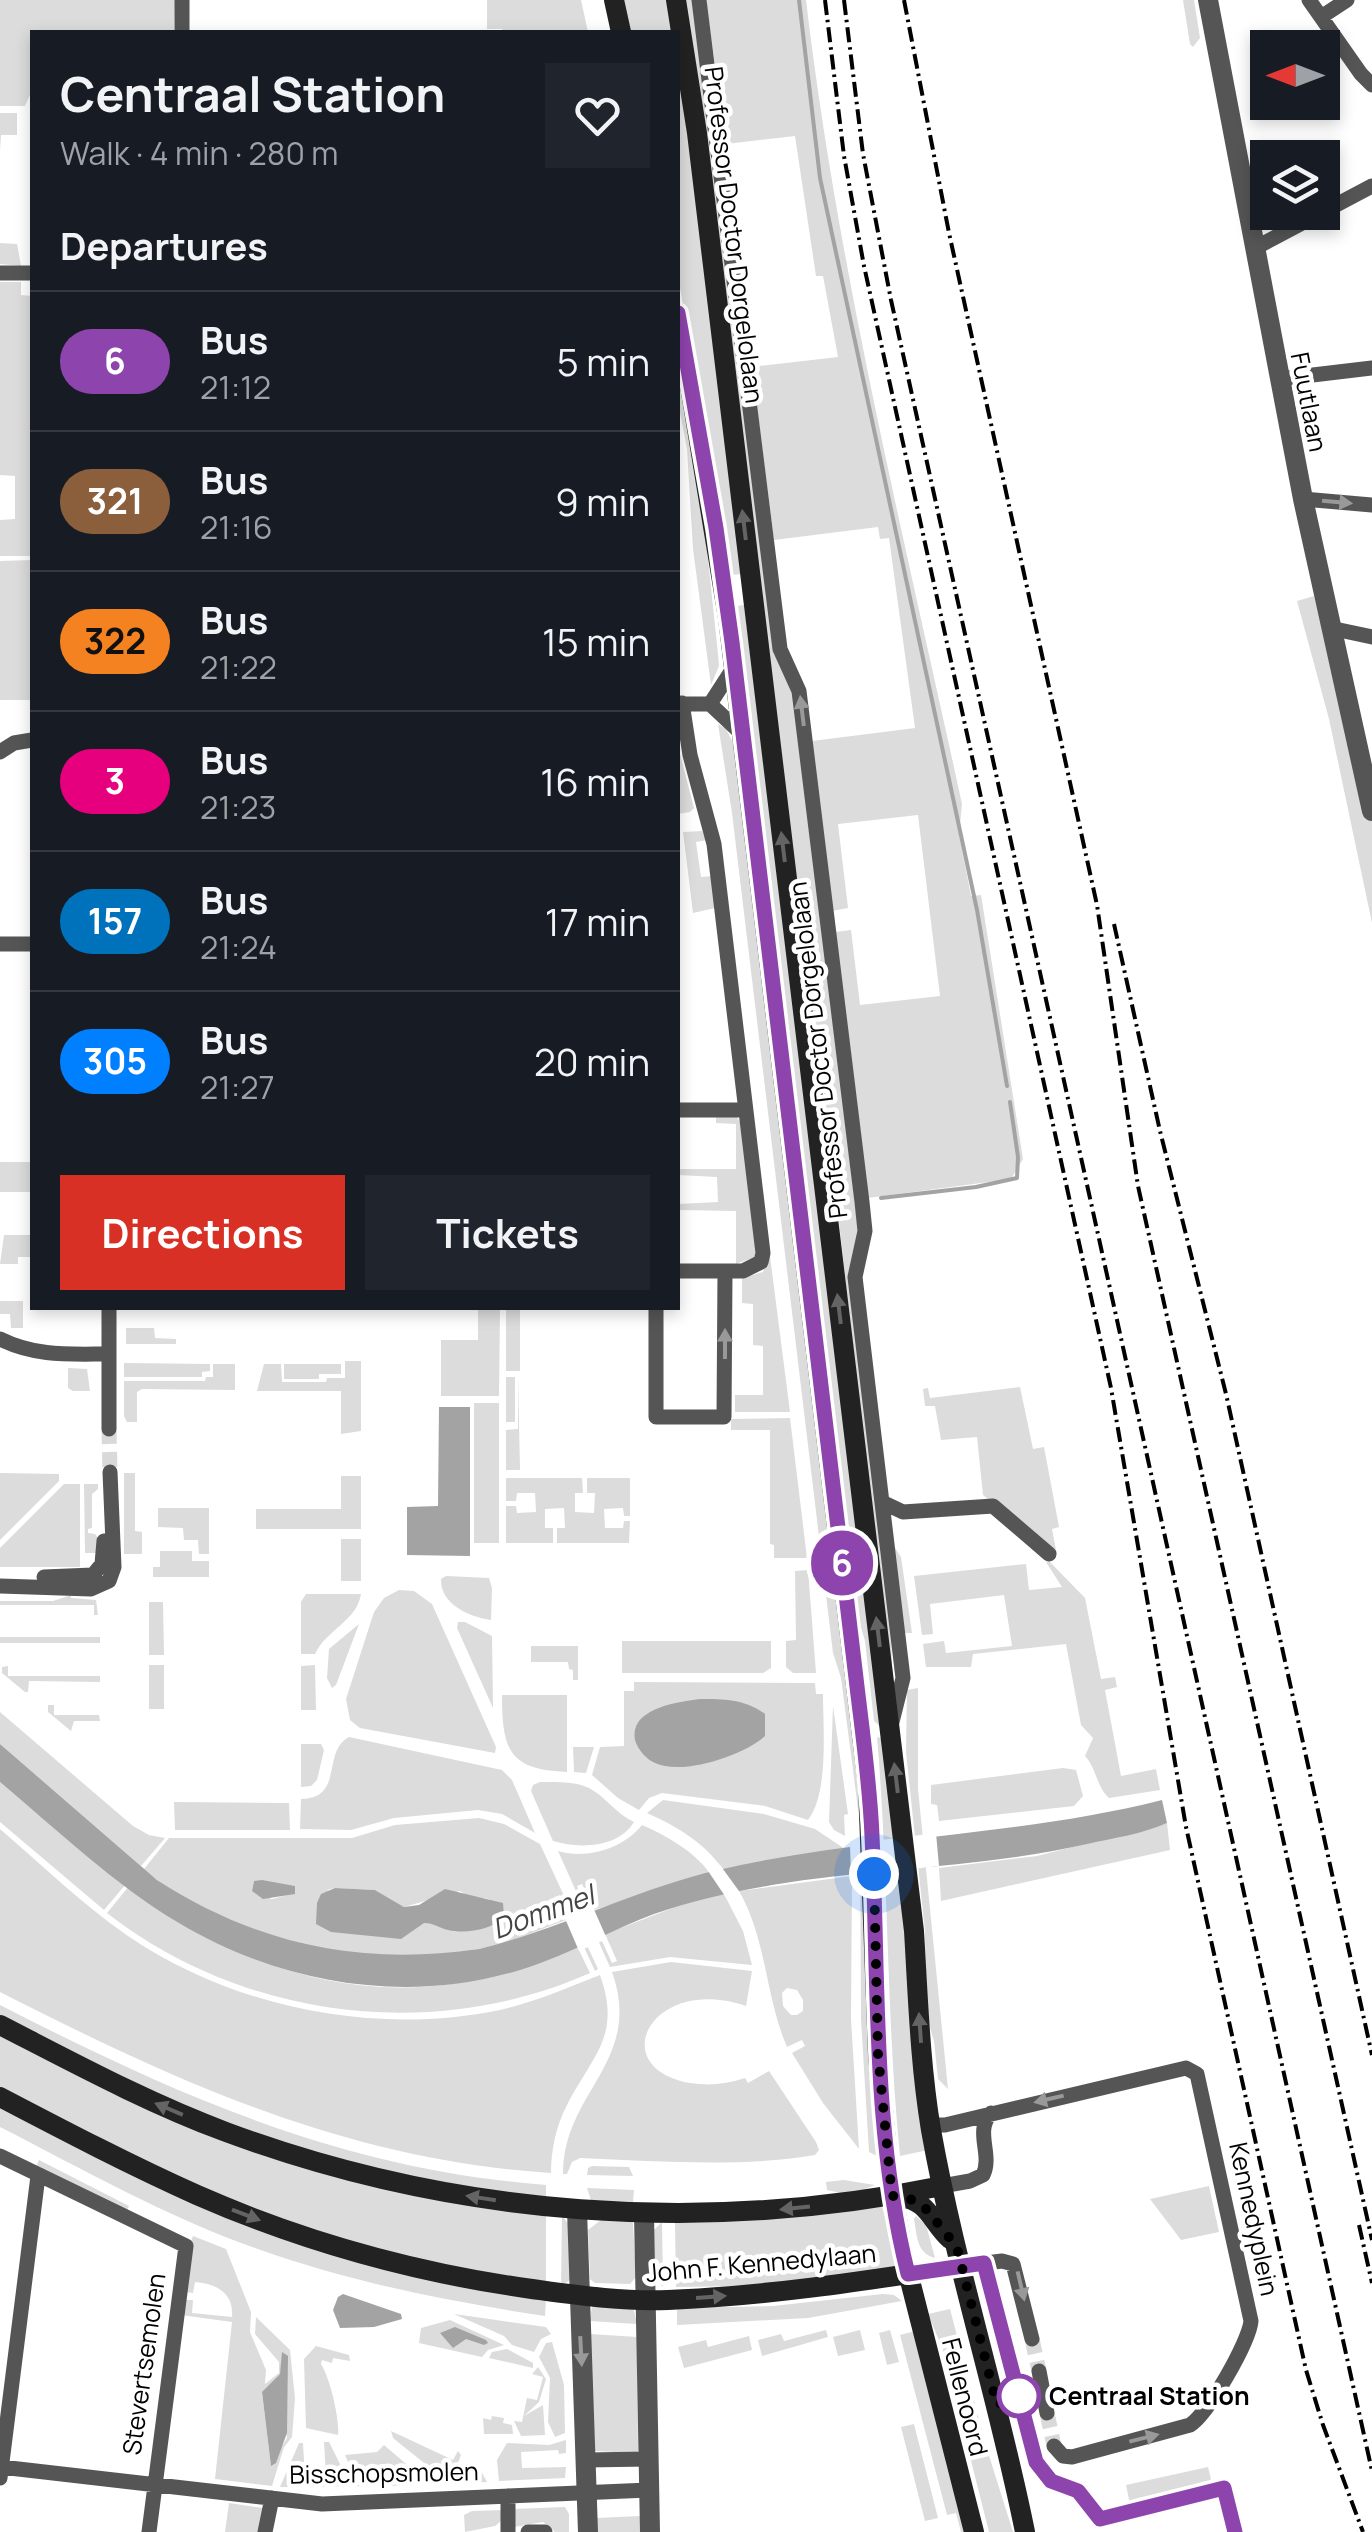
<!DOCTYPE html>
<meta charset="utf-8">
<style>
body{margin:0;font-family:Manrope,sans-serif;background:#20242c;color:#f1f3f6;height:100vh;display:flex;flex-direction:column;font-size:38px;white-space:nowrap}
*{box-sizing:border-box;margin:0}
p{font-size:32px;color:#9ea1a6}
.icon{flex:none;width:55px;height:55px;fill:none;stroke:currentColor;stroke-width:2;stroke-linecap:round;stroke-linejoin:round}
.map{position:relative;flex:1;overflow:hidden}
.sheet{position:absolute;left:30px;top:30px;width:650px;height:1280px;display:flex;flex-direction:column;background:#171b24;border-radius:0px;box-shadow:0 5px 15px #0003}
.sheet>*{flex:none}
.badge{padding:0 20px;border-radius:32px;font-size:35px;line-height:65px}
.needle{width:65px;rotate:270deg}
.fabs{position:absolute;left:1250px;top:30px;display:grid;gap:20px}
.fabs a{display:grid;place-items:center;width:90px;height:90px;border-radius:0px;background:#171b24;box-shadow:0 5px 15px #0003;font-size:50px}
.you{position:absolute;width:50px;height:50px;margin:-25px;border:8px solid #fff;border-radius:50%;background:#1a73e8;box-shadow:0 0 0 15px #1a73e833}
.map>.badge{position:absolute;translate:-50% -50%;box-shadow:0 0 0 5px #fff}
h2{padding:0 30px;font-size:38px;line-height:90px}
.round{display:grid;place-items:center;flex:none;width:105px;height:105px;border-radius:0px;background:#20242c}
.headline{display:flex;align-items:center;justify-content:space-between;height:170px;padding:0 30px}
h1{font-size:48px;font-weight:700;line-height:75px}
.cta{display:flex;gap:20px;margin-top:auto;padding:20px 30px}
.cta a{flex:1;height:115px;border-radius:0px;background:#d93025;color:#fff;font-size:40px;font-weight:700;line-height:115px;text-align:center}
.cta a+a{background:#20242c;color:#f1f3f6}
ul{padding:0;list-style:none}
li{display:flex;align-items:center;gap:30px;height:140px;padding:0 30px;border-top:2px solid #363941}
li div{flex:1}
li b{display:block;font-size:38px}
li em{font-style:normal}
li .badge{min-width:110px;font-weight:700;text-align:center}
.map>svg:first-child{display:block}
</style>
<div class="map">
<svg width="1372" height="2532" viewBox="0 0 1372 2532">
<rect width="100%" height="100%" fill="#fff"/>
<path fill="#dcdcdc" fill-rule="evenodd" d="M0,0H175L174,32H32V90L25,106H0Z
M487,0H581L588,32H503L502,29H487Z
M622,0H668L675,32H628Z
M683,0H694L794,692L859,1239L891,1601L892,1689L828,1125Z
M706,0H806C838,271 904,537 962,804L959,834L971,896L981,895L1023,1159L1011,1179L868,1198L835,932L851,930L860,1005L940,996L918,815L838,824L848,908L832,911L812,741L915,728L889,538L880,539L878,527L774,540L751,358L757,357L759,366L838,357L823,276H816L795,136L726,144Z
M1183,0H1194L1200,38L1193,47L1190,44Z
M678,48L741,574L732,575L678,277Z
M0,113H17V135H1L0,151Z
M0,228V243L17,244L21,266L0,264Z
M0,282H21V295L32,296V556H0V520L15,519V476L0,475Z
M678,342L696,445L718,654L719,666L711,685L693,549L687,449L678,402Z
M32,560V700H0V561Z
M1314,596L1372,814V923L1329,719L1297,601Z
M744,605L882,1728L874,1721L865,1641L856,1611L736,606Z
M718,724L726,729L734,745L859,1771L879,2157L869,2152L861,2019L860,1824L841,1678L833,1653L732,813Z
M678,746L694,808L690,812L678,814Z
M702,831L707,840L696,842L701,877L712,876L715,908L693,913L683,832Z
M716,1115L736,1116L741,1123L756,1247L755,1257L736,1264V1211L678,1210V1204L718,1202L717,1177L678,1175V1169H736V1124L716,1123Z
M0,1162H32V1192H0Z
M4,1235H32V1257H18V1264H0Z
M770,1256L790,1412H735V1395H763V1346L753,1345V1304L742,1303V1278L763,1272Z
M0,1301H23V1328H11L10,1314H0Z
M478,1308H500L499,1396H441V1340H478Z
M506,1308H520V1371H506Z
M126,1328H154L155,1338L176,1339V1344H126Z
M345,1361H361V1431L341,1434V1391H257L264,1364H281L282,1382H326L327,1378H345Z
M124,1363L210,1364V1371L202,1372V1377H124Z
M213,1364H235V1390L142,1389L137,1392V1422H127L124,1416V1381H205L206,1377H213Z
M284,1364H341V1374H319V1379H284Z
M68,1368L87,1369L90,1391H73L68,1388Z
M506,1377H515V1422H506Z
M518,1377L520,1470H506V1430L518,1429Z
M1020,1387L1033,1449L1044,1447L1059,1527L1052,1529L1057,1555L983,1495L977,1437L941,1440L935,1406H925L923,1389L928,1388L930,1398Z
M474,1403H499V1543H474Z
M790,1418L807,1558H774V1545L770,1544V1430H731V1419Z
M0,1473L59,1474V1481L0,1540Z
M124,1473H135V1531L142,1532V1554H124Z
M341,1476H361V1529H256V1509H341Z
M506,1478H582L583,1493H575V1512L594,1513L595,1493H587V1478H630V1516H624L623,1508L604,1509L605,1528H623L624,1521H630L629,1543H557V1528H565L564,1508L545,1509V1528H553V1543H506V1506H516L517,1513L536,1512L535,1493H517L516,1501H506Z
M64,1484H80V1567H0V1548Z
M84,1484H98V1489L92,1494V1528L88,1529V1533L95,1534L98,1538V1553H85Z
M158,1508H209V1554H199L198,1540H184L183,1528L158,1527Z
M341,1539H361V1581H341Z
M893,1545L901,1557L912,1633H904Z
M160,1551H192V1561H209V1577H153V1567H160Z
M1049,1561L1085,1598L1101,1679L1115,1677L1117,1687L1105,1690L1121,1776L1156,1769L1160,1790L1109,1798C1096,1786 1097,1769 1085,1756L1093,1738L1081,1725L1066,1644L973,1654L971,1667H926L923,1644L944,1641L946,1653L1012,1646L1004,1595L930,1604L933,1634L922,1635L914,1576L1026,1564L1029,1590L1062,1587L1046,1562Z
M808,1570L816,1673H793L786,1667V1641L796,1640L795,1571Z
M446,1576L489,1578L492,1588L491,1620C469,1617 440,1604 441,1579Z
M399,1590L414,1591L432,1604L496,1747L495,1753L360,1728L350,1720L346,1699L374,1612L384,1598Z
M306,1594H361C357,1621 326,1630 315,1654H301V1602Z
M71,1595V1598L96,1600L98,1615H94V1605H0V1601H53Z
M149,1602H163L164,1655H149Z
M458,1622H465L492,1636L493,1708L457,1628Z
M359,1624L336,1685L332,1688L327,1678L329,1649Z
M0,1637H100V1643H0Z
M622,1641H771V1668L763,1673H622Z
M531,1646H578V1680H573V1670L569,1669L568,1662H531Z
M149,1665H164V1709H149Z
M315,1665L316,1710H301V1666Z
M8,1666V1676H100V1682L29,1681L28,1692H25L2,1673V1667Z
M634,1682L815,1683L816,1694H823C823,1728 829,1793 808,1820L765,1806L662,1793L649,1798L639,1810L618,1798L592,1775L600,1747L624,1746V1691H634Z
M918,1688V1789L948,2089L938,2079L934,2041L926,2015L925,1931L906,1752L907,1690Z
M502,1695H567V1772C509,1770 502,1750 502,1695Z
M48,1705H54V1715H99L100,1721H74L71,1731L48,1712Z
M833,1706L848,1814L844,1815L845,1836L834,1830L829,1822Z
M0,1712L133,1826L149,1835L165,1838L141,1866L0,1744Z
M349,1737L502,1770L512,1780L535,1833L502,1814L478,1810L394,1818L351,1830L300,1829L301,1799C345,1798 321,1752 349,1737Z
M877,1737L884,1739L928,2150L900,2156C886,2016 889,1877 877,1737Z
M301,1744H321L324,1750L317,1780L311,1786L301,1787Z
M573,1747H594L586,1773L574,1772Z
M1063,1768L1076,1770L1083,1796L1074,1806L939,1821L937,1805L931,1804V1785Z
M0,1782L126,1884L104,1910L0,1822Z
M540,1782C555,1782 575,1781 589,1788C605,1796 616,1814 634,1822C618,1848 579,1849 553,1841L531,1791L533,1785Z
M663,1800L764,1814L815,1829L845,1849L723,1869C703,1842 678,1827 647,1813Z
M174,1802L289,1803L290,1830H175Z
M479,1818L504,1824L540,1844L598,1969L595,1971L560,1895L556,1897L566,1920C537,1931 509,1943 478,1949C367,1970 231,1945 144,1869L169,1838H352L395,1825ZM254,1881L295,1886V1893L272,1899L252,1891ZM335,1888L375,1890L404,1907L460,1891L468,1896L489,1899L500,1922C479,1931 450,1936 431,1922L327,1890Z
M1167,1823L1170,1850L941,1901L939,1868L1037,1856Z
M642,1825C669,1837 692,1850 710,1873L594,1910L582,1884L577,1886L612,1963L617,1961L605,1934L683,1904L724,1894L743,1931L752,1965L670,1957L610,1967L558,1851C587,1860 624,1848 642,1825Z
M0,1829C42,1865 83,1905 128,1936C234,2008 374,2036 500,2010C535,2002 567,1988 600,1975C622,2036 592,2056 567,2105C556,2126 551,2150 551,2173C347,2160 179,2083 0,1992Z
M852,1876L851,2019L859,2149L823,2103L792,2053L805,2046L802,2040L787,2047C765,1996 767,1940 739,1891ZM787,1988L797,1990L803,2000V2011L797,2015H791L783,2006L782,1993Z
M129,1886C266,1990 417,2021 577,1946L590,1973C432,2043 243,2019 107,1913Z
M671,1962L752,1971L746,2006C652,1974 603,2067 690,2083C709,2086 727,2084 745,2078L748,2083L769,2071L816,2142L819,2150L815,2155C737,2168 658,2161 580,2158L572,2162L567,2174H563C563,2091 644,2062 612,1972Z
M0,2005C180,2097 342,2169 546,2185V2200L367,2169L200,2115L0,2018Z
M0,2034L166,2115L546,2214V2284C428,2267 309,2237 199,2189C132,2159 66,2122 0,2089Z
M0,2105L193,2201L546,2299L545,2316C446,2301 350,2282 255,2248C167,2217 84,2170 0,2127Z
M39,2160L129,2206L126,2213L36,2167Z
M592,2166L629,2167L633,2176L587,2175L588,2168Z
M844,2180L875,2185L850,2195L827,2190L826,2182Z
M1209,2186L1219,2232L1181,2240L1150,2199Z
M587,2188L634,2190L633,2202L591,2200Z
M882,2206L899,2268L748,2286L676,2287L675,2222Z
M562,2215L569,2225L570,2280L561,2286Z
M916,2216L926,2225L935,2258C917,2254 917,2236 914,2219Z
M601,2220H628L633,2223L636,2277L630,2284L595,2283L590,2279L588,2230Z
M662,2222L663,2287L655,2279L654,2230Z
M193,2236L226,2249L251,2312L250,2332L266,2370L265,2384L279,2373V2362L255,2334L256,2317L290,2350L295,2398L292,2437L284,2447L272,2486L215,2479L232,2322L181,2315L186,2300H193L192,2313L232,2317C234,2293 217,2284 195,2282L193,2293L186,2292L189,2246ZM280,2374L287,2438L271,2465L262,2393Z
M883,2294L894,2295L902,2301L808,2318L677,2325V2308L773,2306Z
M592,2306L633,2307L637,2324L590,2321Z
M950,2309L986,2446L1013,2532H989L943,2350L928,2314Z
M454,2314L546,2327L551,2334L541,2339L534,2352L512,2345L504,2336Z
M450,2320L504,2345L488,2350L482,2357L419,2343L421,2328Z
M826,2330L828,2337L762,2356L758,2340L781,2334L784,2341Z
M860,2330L865,2350L838,2356L833,2337Z
M890,2330L899,2362L887,2365L879,2333Z
M915,2331L967,2532H961L956,2513L947,2515L900,2335Z
M590,2334L637,2337L638,2451L635,2453L595,2451Z
M749,2336L752,2350L684,2368L678,2347L706,2340L708,2347Z
M552,2342L564,2385L565,2433L555,2437L548,2422L550,2378L539,2357L546,2343Z
M316,2346L349,2355L350,2361L333,2358L332,2363L322,2360L321,2364C331,2380 340,2422 338,2435L306,2428L304,2359Z
M507,2349L533,2363V2368L489,2358L492,2352Z
M538,2367L546,2379L539,2402L524,2416L543,2405L545,2435L521,2436L514,2421L522,2422L527,2398L537,2400L543,2377L532,2374Z
M492,2416L504,2418L503,2423L512,2425L513,2434H484L483,2418L491,2420Z
M914,2424L938,2518L925,2521L901,2427Z
M391,2431L453,2460L458,2451L461,2455L457,2465L429,2467L393,2438Z
M566,2440V2453L559,2454L558,2450L521,2452L522,2468L566,2467L565,2478L499,2481L497,2460L507,2443L549,2445Z
M324,2442H329L343,2470L376,2477L382,2486L280,2487L299,2443H303L305,2477L326,2476Z
M384,2445L419,2475L421,2484L390,2486L381,2472L350,2467L345,2455L377,2452Z
M477,2464L487,2482L444,2484L443,2478L465,2474L469,2467Z
M1208,2467L1211,2479L1205,2486L1130,2504L1126,2485Z
M229,2503L263,2508L259,2532H225Z
M565,2507L569,2514V2532H555L543,2522L514,2527V2509Z
M503,2510L501,2521L495,2526L465,2532L464,2515L472,2511Z
M640,2516V2532H597L596,2518Z"/>
<path fill="#a3a3a3" d="M439,1407H470V1556L407,1555V1507L438,1506Z
M700,1699C724,1699 745,1699 765,1714V1736C744,1755 683,1776 655,1763C646,1759 638,1750 635,1740C629,1708 678,1702 700,1699Z
M0,1744L157,1880C258,1945 360,1966 479,1949C561,1929 636,1889 718,1870C864,1836 1016,1837 1162,1800L1167,1823C1142,1834 1114,1838 1087,1844C982,1868 877,1867 772,1885C732,1892 693,1900 654,1914C616,1928 581,1948 543,1962C422,2008 288,1988 179,1923C117,1887 55,1828 0,1782Z
M262,1880L295,1886V1894L263,1899L252,1891L254,1881Z
M335,1888L375,1890L404,1907L419,1905L445,1889L503,1903L504,1917C491,1930 466,1934 448,1930C439,1928 434,1923 424,1923L401,1939L331,1932L316,1924L317,1903L321,1894Z
M343,2294L401,2314L402,2319L374,2327L340,2328L333,2310L338,2297Z
M455,2327L486,2340L488,2343L484,2345L466,2339L453,2348L440,2333Z
M282,2352L288,2356L287,2433L276,2463L271,2466L262,2392L280,2374Z"/>
<path fill="#fff" d="M936,1833L939,1866L851,1876L850,1844Z
M720,1865L739,1891L741,1896L727,1899L706,1868Z
M592,1905L607,1939L579,1951L564,1916Z"/>
<g fill="none" stroke-linecap="round" stroke-linejoin="round">
<path stroke="#a3a3a3" stroke-width="4" d="M799,0L820,178L977,910L1007,1086
M881,1198L976,1187L1017,1178L1018,1157L1010,1102"/>
<path stroke="#d9d9d9" stroke-width="15" stroke-dasharray="15 8" stroke-linecap="butt" d="M109,1429L110,1472
M1032,2339L1039,2371
M1047,2413L1054,2446"/>
<path stroke="#555" stroke-width="15" d="M699,0L780,649L799,691L862,1202L865,1231L855,1277L903,1678L892,1722
M1309,0L1361,74L1372,85
M1321,17L1347,0
M182,32V0
M1255,248L1372,186
M0,273H32
M1279,379L1372,368
M1303,499L1372,505
M1330,628L1372,637
M678,704H710L742,734
M710,704L734,667
M0,752L14,743L32,740
M0,944H32
M678,1110H746
M678,1271H743L761,1262L763,1253L714,844L690,755L682,703
M109,1308V1429
M656,1308V1417H724L725,1271
M0,1339C36,1357 70,1354 109,1354
M882,1502L903,1512L993,1506L1049,1554
M44,1577L93,1575L102,1564L104,1541
M0,1586L91,1589L109,1581L114,1567L110,1472
M930,2125H945L1186,2068L1197,2074L1251,2321C1249,2342 1208,2414 1190,2425L1072,2457L1063,2456L1054,2446
M0,2156L186,2246L149,2532
M942,2186L970,2181L983,2175C993,2154 974,2132 991,2113
M962,2266L1002,2261L1013,2264L1032,2339
M1039,2371L1047,2413
M585,2460L649,2459
M1,2467L322,2504L649,2490
M0,2478L38,2176
M508,2496V2532
M265,2532L272,2498
M528,2532H545"/>
<path stroke="#555" stroke-width="20" d="M1208,0L1303,499L1372,811
M577,2210L588,2532
M644,2214L650,2532"/>
<path stroke="#222" stroke-width="20" d="M614,0L621,32
M676,0L697,133L914,1931C918,1997 920,2064 931,2130C955,2265 998,2397 1025,2532
M678,313L728,618L868,1786L878,2055L889,2175L903,2253L974,2532
M0,2025C74,2063 148,2103 226,2132C455,2217 703,2235 942,2186
M0,2097C65,2131 130,2165 197,2195C304,2242 417,2273 532,2289C576,2295 623,2302 668,2300C767,2296 864,2281 962,2266
M899,2197C929,2200 931,2222 950,2239"/>
<path stroke="#000" stroke-width="4" stroke-dasharray="15 5 2.5 5" stroke-linecap="butt" d="M825,0L844,156L864,266L1111,1388L1186,1827L1306,2370L1323,2425L1363,2532
M844,0L863,154L891,300L1372,2471
M904,0L949,233L1097,905L1138,1186L1372,2240
M1114,924L1160,1131L1226,1394L1372,2055
M1359,2225L1372,2283"/>
</g>
<defs><path id="oneway-solid" d="M-6-.8H1V-3.2L6.5 0L1 3.2V.8H-6Z" transform="scale(2.5)"/></defs>
<g fill="#999">
<use href="#oneway-solid" transform="translate(1337 502) rotate(5)"/>
<use href="#oneway-solid" transform="translate(802 711) rotate(-97)"/>
<use href="#oneway-solid" transform="translate(725 1344) rotate(-90)"/>
<use href="#oneway-solid" transform="translate(1049 2099) rotate(167)"/>
<use href="#oneway-solid" transform="translate(1021 2286) rotate(77)"/>
<use href="#oneway-solid" transform="translate(581 2351) rotate(87)"/>
<use href="#oneway-solid" transform="translate(1144 2438) rotate(-14)"/>
</g>
<g fill="#646464">
<use href="#oneway-solid" transform="translate(744 525) rotate(-97)"/>
<use href="#oneway-solid" transform="translate(783 847) rotate(-97)"/>
<use href="#oneway-solid" transform="translate(839 1309) rotate(-97)"/>
<use href="#oneway-solid" transform="translate(878 1632) rotate(-97)"/>
<use href="#oneway-solid" transform="translate(896 1778) rotate(-97)"/>
<use href="#oneway-solid" transform="translate(920 2028) rotate(-94)"/>
<use href="#oneway-solid" transform="translate(169 2109) rotate(-157)"/>
<use href="#oneway-solid" transform="translate(481 2198) rotate(-171)"/>
<use href="#oneway-solid" transform="translate(795 2208) rotate(174)"/>
<use href="#oneway-solid" transform="translate(246 2215) rotate(21)"/>
<use href="#oneway-solid" transform="translate(711 2297) rotate(-4)"/>
</g>
<g fill="none" stroke-linecap="round" stroke-linejoin="round">
<defs>
<path id="line" d="M678,313L716,528L732,642L856,1678C862,1730 870,1783 872,1836C879,1983 872,2131 908,2274L984,2263L1036,2462L1051,2481L1078,2491L1100,2519L1224,2488L1235,2532"/>
</defs>
<use href="#line" stroke="#fff" stroke-width="22"/>
<use href="#line" stroke="#8e44ad" stroke-width="15"/>
<path stroke="#000" stroke-width="10" stroke-dasharray="0 18" d="M874,1874L878,2054L892,2196C931,2198 931,2222 956,2244L997,2405L1019,2396"/>
</g>
<circle fill="#fff" stroke="#8e44ad" stroke-width="5" cx="1019" cy="2396" r="20"/>
<g text-anchor="middle" stroke-width="9" stroke-linejoin="round" paint-order="stroke">
<g font-size="25" fill="#000" stroke="#fff">
<text transform="translate(734 235) rotate(83)" y="9">Professor Doctor Dorgelolaan</text>
<text transform="translate(1309 402) rotate(79)" y="9">Fuutlaan</text>
<text transform="translate(818 1050) rotate(-97)" y="9">Professor Doctor Dorgelolaan</text>
<text transform="translate(1254 2219) rotate(78)" y="9">Kennedyplein</text>
<text transform="translate(761 2263) rotate(-5)" y="9">John F. Kennedylaan</text>
<text transform="translate(144 2364) rotate(-82)" y="9">Stevertsemolen</text>
<text transform="translate(965 2397) rotate(76)" y="9">Fellenoord</text>
<text transform="translate(384 2473) rotate(-1)" y="9">Bisschopsmolen</text>
</g>
<g font-size="25" font-weight="bold" fill="#000" stroke="#fff" text-anchor="start">
<text x="1049" y="2405">Centraal Station</text>
</g>
<g font-size="28" font-style="italic" fill="#444" stroke="#fff">
<text transform="translate(543 1912) rotate(-20)" y="10">Dommel</text>
</g>
</g>
</svg>
<div class="fabs">
<a><svg class="needle" viewBox="-14 -14 28 28"><path d="M0-13l5 13h-10z" fill="#e53935"/><path d="M0 13l5-13h-10z" fill="#9ea1a6"/></svg></a>
<a><svg class="icon" aria-label="layers" viewBox="0 0 24 24"><path d="M12 4l9 5-9 5-9-5zM3 14l9 5 9-5"/></svg></a>
</div>
<div class="you" style="left:874px;top:1874px"></div>
<b class="badge" style="left:842px;top:1563px;background:#8e44ad;color:#fff">6</b>
<section class="sheet">
<div class="headline"><div><h1>Centraal Station</h1><p>Walk · 4 min · 280 m</p></div><a class="round"><svg class="icon" aria-label="heart" viewBox="0 0 24 24"><path d="M12 20l-8-8c-3-5 5-10 8-4 3-6 11-1 8 4z"/></svg></a></div>
<h2>Departures</h2>
<ul>
<li><span class="badge" style="background:#8e44ad;color:#fff">6</span><div><b>Bus</b><p>21:12</p></div><em>5 min</em></li>
<li><span class="badge" style="background:#8b5e3c;color:#fff">321</span><div><b>Bus</b><p>21:16</p></div><em>9 min</em></li>
<li><span class="badge" style="background:#f58220;color:#111">322</span><div><b>Bus</b><p>21:22</p></div><em>15 min</em></li>
<li><span class="badge" style="background:#e6007e;color:#fff">3</span><div><b>Bus</b><p>21:23</p></div><em>16 min</em></li>
<li><span class="badge" style="background:#0072bc;color:#fff">157</span><div><b>Bus</b><p>21:24</p></div><em>17 min</em></li>
<li><span class="badge" style="background:#0080ff;color:#fff">305</span><div><b>Bus</b><p>21:27</p></div><em>20 min</em></li>
</ul>
<div class="cta"><a>Directions</a><a>Tickets</a></div>
</section>
</div>
